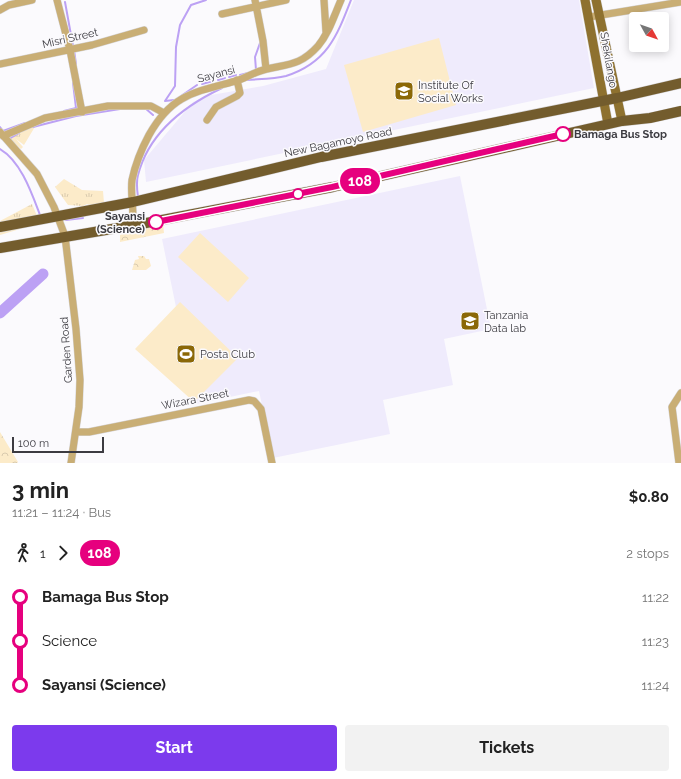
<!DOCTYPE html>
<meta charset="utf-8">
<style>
body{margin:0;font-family:Raleway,sans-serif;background:#f2f2f2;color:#222;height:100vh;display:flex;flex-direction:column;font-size:15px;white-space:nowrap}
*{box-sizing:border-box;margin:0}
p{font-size:13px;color:#767676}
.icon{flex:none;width:22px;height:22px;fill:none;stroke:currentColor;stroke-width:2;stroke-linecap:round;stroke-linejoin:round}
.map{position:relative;height:463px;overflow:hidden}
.details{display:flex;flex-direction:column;background:#fff;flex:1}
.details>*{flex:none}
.badge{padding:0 8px;border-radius:13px;font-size:14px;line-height:26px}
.needle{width:26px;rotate:130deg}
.buttons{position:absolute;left:629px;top:12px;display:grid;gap:8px}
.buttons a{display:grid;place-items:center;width:40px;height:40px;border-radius:4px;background:#fff;box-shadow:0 2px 10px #0003;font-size:20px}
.scale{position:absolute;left:12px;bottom:10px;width:92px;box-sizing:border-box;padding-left:4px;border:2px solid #3c3b41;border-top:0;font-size:11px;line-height:14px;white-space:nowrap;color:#3c3b41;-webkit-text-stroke:3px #fbfafd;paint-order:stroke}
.map>.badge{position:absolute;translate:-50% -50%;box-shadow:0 0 0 2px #fff}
.legs{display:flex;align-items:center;gap:6px;height:44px;padding:0 12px;font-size:13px}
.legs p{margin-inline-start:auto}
.summary{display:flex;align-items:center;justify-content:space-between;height:68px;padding:0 12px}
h1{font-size:22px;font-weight:700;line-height:30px}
.action{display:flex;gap:8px;margin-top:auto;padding:8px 12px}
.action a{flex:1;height:46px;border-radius:4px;background:#7c3aed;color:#fff;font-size:16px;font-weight:700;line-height:46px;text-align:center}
.action a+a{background:#f2f2f2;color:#222}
ul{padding:0 12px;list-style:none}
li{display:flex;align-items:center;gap:14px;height:44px;font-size:15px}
li i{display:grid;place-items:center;width:6px;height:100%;margin:0 5px;background:currentColor}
li i::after{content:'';width:10px;height:10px;margin:-5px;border:3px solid;border-radius:50%;background:#fff}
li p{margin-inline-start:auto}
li:first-child i{background:linear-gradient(#0000 50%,currentColor 0)}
li:last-child i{background:linear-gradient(currentColor 50%,#0000 0)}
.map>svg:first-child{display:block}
</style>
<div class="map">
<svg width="681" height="463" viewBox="0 0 681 463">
<defs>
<pattern id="grass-tufts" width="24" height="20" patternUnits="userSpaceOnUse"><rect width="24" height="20" fill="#fcebc9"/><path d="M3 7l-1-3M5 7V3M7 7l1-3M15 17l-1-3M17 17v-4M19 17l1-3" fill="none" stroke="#d9caae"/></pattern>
<pattern id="forest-crowns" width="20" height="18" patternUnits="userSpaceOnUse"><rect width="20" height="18" fill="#fcebc9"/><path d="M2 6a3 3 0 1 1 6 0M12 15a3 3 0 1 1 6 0" fill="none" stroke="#d9caae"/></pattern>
</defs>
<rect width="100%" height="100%" fill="#fbfafd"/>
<path fill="#efebfc" d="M354,0H579L594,88L146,182L144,160L193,102L211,95L263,86L326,69Z
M460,176L491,329L444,339L453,385L383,400L390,434L273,458L259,391L196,404L162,239Z"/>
<path fill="url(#grass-tufts)" d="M36,125L24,145L16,139L23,147L21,149L10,139L11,136Z
M64,179L82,190L103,191L104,203L92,206L87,204L83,206L68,205L55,187Z
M32,204L40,223L0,235V221Z"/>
<path fill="url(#forest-crowns)" d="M163,224L164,233L120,242V235Z
M138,256H144L146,259H149L151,266L146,270H132L135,260L139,259Z
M0,432L18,462L17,463H0Z"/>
<path fill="#fcebc9" d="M439,38L456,105L363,132L344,65Z
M200,233L249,278L228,302L178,257Z
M180,302L238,358L194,402L135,349Z"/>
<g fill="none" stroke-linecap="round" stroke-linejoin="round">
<path stroke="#bca1f4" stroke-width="2" d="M65,2L73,46
M74,50L76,64
M256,70L255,57L260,43
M240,75L248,73
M229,77L236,75
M218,80L225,78
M247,80C259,79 274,79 286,76C327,63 337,36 351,0
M202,84L213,81
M181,96L197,85
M165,101L175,86L176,47L180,25L191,5L206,0
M165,101L174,100
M145,108L153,115
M64,111L76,108L73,83
M0,127L3,131L25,123
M33,127L76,116L120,109
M9,139L19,133
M0,149C21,161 32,194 40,215
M138,197C137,190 136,182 138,175C149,132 184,106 222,88
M64,218L66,220L83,218"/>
<path stroke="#bca1f4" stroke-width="11" d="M0,313L43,274"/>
<defs>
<path id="minor" d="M57,0L70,50L82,112
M255,0L263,41L266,69
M324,0L326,32
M0,10L9,5L32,0
M222,14L286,0
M589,17L681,2
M0,64L92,45L144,30
M207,120L216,107L237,96L240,93L237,80
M0,132L37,174L54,207L65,236L76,329L80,380L79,407L71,463
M3,136L45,118L108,106H151L164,113
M132,226C135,211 130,196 132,180C135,166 142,148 149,135C172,94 195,92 236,81C246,78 256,71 267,69C289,64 301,65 318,46C329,33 334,16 341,0
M76,432H89L249,400L254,401L261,409L272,463
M679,463L672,407L681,393"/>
<path id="major" d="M585,0L608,124
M596,0L622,121"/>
<path id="highway" d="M0,227L133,202L321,157L617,98L681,83
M0,248L141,224L333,187L622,121L650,118L681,111"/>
</defs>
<use href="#minor" stroke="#d5d4d7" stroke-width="8"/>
<use href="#major" stroke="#d5d4d7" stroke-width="10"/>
<use href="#highway" stroke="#d5d4d7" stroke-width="11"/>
<use href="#minor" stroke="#c9ae75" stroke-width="7"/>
<use href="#major" stroke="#8e712f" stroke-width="9"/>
<use href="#highway" stroke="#735c2d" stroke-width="10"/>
</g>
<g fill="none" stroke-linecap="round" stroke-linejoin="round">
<defs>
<path id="line-1" d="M156,222L332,187L563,134"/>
</defs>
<use href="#line-1" stroke="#fff" stroke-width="9"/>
<use href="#line-1" stroke="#e6007e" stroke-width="6"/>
</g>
<defs>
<symbol id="university-square" viewBox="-11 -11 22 22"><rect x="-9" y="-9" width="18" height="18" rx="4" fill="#8b6807" stroke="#fbfafd"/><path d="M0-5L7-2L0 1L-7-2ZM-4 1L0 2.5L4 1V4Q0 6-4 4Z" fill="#fff"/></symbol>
<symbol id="stadium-square" viewBox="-11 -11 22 22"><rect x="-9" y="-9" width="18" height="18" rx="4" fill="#8b6807" stroke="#fbfafd"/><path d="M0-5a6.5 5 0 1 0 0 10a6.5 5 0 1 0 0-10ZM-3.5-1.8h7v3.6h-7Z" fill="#fff"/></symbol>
</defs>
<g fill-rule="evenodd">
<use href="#university-square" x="393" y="80" width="22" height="22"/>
<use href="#university-square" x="459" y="310" width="22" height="22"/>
<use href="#stadium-square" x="175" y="343" width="22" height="22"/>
</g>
<g fill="#fff" stroke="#e6007e" stroke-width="2">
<circle cx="563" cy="134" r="7"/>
<circle cx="298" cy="194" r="5"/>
<circle cx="156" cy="222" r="7"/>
</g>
<g text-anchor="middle" stroke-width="3" stroke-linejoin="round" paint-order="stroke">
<g font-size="11" fill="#3c3b41" stroke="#fbfafd">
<text transform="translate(70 38) rotate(-13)" y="4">Misri Street</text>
<text transform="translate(609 60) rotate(80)" y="4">Shekilango</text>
<text transform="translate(216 74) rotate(-15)" y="4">Sayansi</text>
<text transform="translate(338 142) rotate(-12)" y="4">New Bagamoyo Road</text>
<text transform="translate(66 350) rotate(-94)" y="4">Garden Road</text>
<text transform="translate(195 399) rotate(-11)" y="4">Wizara Street</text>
</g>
<g font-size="11" fill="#3c3b41" stroke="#fbfafd" text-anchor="start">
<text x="418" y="89">Institute Of<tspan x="418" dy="13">Social Works</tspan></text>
<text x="484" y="319">Tanzania<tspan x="484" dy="13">Data lab</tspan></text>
<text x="200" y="358">Posta Club</text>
</g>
<g font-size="11" font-weight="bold" fill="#3c3b41" stroke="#fbfafd" text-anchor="start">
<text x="574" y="138">Bamaga Bus Stop</text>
<text x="145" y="220" text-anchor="end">Sayansi<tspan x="145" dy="13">(Science)</tspan></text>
</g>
</g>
</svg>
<div class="buttons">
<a><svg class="needle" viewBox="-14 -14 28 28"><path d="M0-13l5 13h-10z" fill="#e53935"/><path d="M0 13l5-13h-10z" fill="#767676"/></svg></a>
</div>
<div class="scale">100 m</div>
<b class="badge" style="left:360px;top:181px;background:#e6007e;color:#fff">108</b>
</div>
<section class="details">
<div class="summary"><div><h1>3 min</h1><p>11:21 – 11:24 · Bus</p></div><b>$0.80</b></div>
<div class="legs"><svg class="icon" aria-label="walk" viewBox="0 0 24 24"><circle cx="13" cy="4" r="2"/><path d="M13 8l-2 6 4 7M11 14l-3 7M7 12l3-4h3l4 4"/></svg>1<svg class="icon" aria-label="forward" viewBox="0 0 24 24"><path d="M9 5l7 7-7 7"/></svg><b class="badge" style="background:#e6007e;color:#fff">108</b><p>2 stops</p></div>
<ul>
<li><i style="color:#e6007e"></i><b>Bamaga Bus Stop</b><p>11:22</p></li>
<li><i style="color:#e6007e"></i><span>Science</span><p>11:23</p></li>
<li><i style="color:#e6007e"></i><b>Sayansi (Science)</b><p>11:24</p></li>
</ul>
<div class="action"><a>Start</a><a>Tickets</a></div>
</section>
